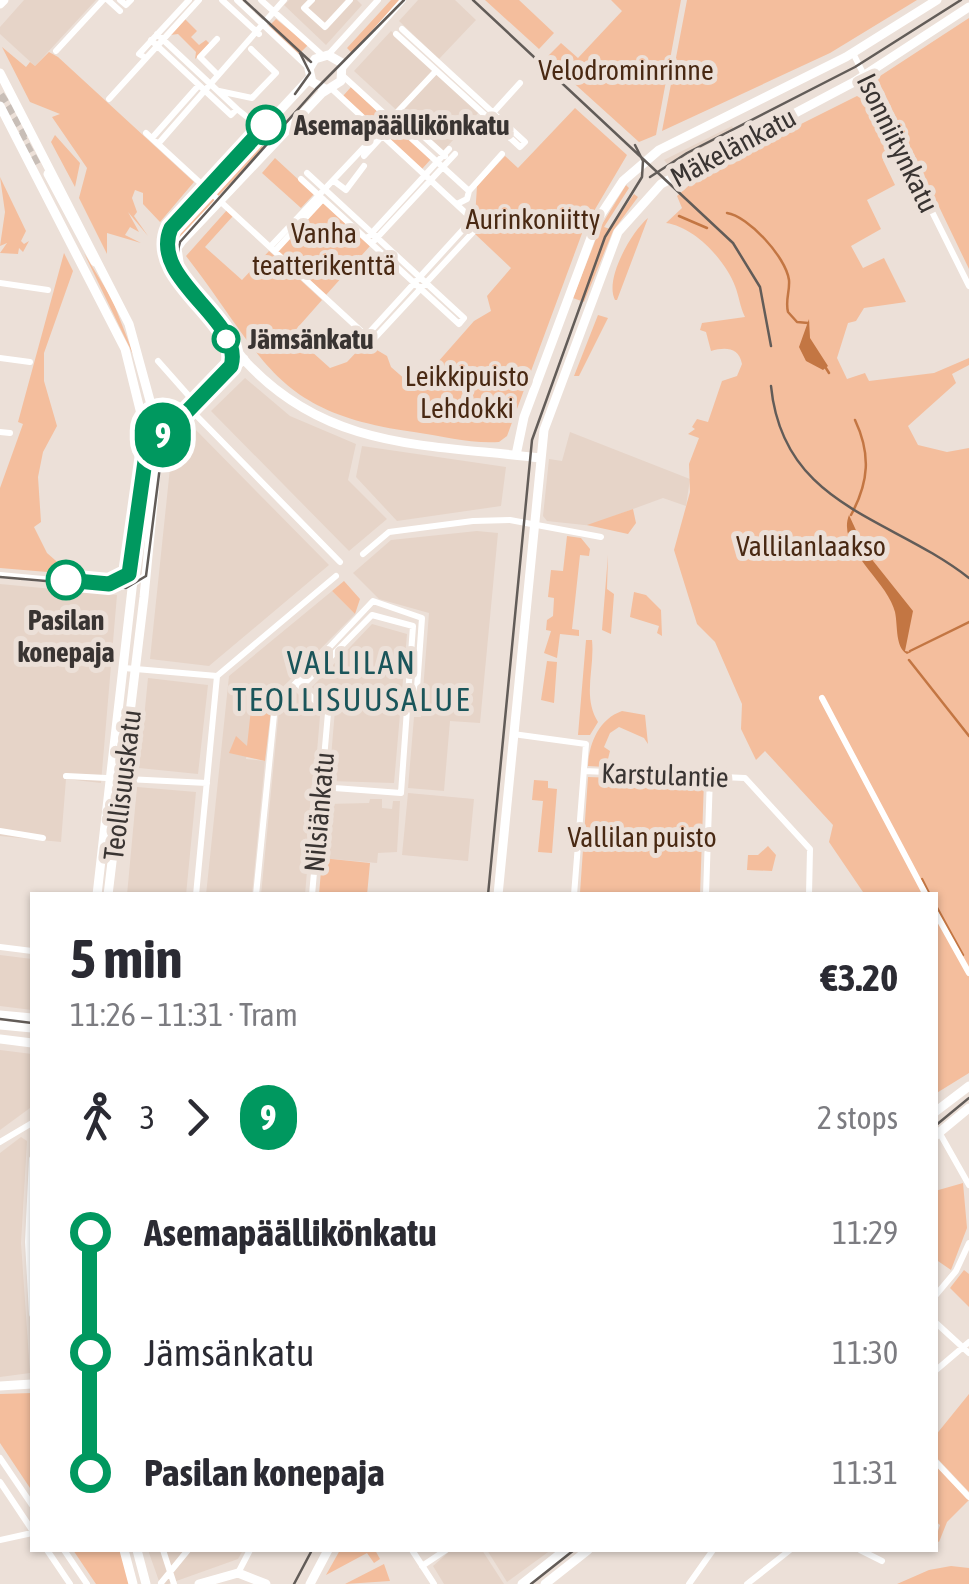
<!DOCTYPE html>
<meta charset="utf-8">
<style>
body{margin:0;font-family:"Asap Condensed",sans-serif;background:#f2f2f3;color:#2b2b33;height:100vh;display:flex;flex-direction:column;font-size:38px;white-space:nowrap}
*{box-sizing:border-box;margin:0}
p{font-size:32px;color:#7c7c81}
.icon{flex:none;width:55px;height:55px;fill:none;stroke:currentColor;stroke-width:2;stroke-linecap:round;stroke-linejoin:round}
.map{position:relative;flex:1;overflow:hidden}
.drawer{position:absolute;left:30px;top:892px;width:908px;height:660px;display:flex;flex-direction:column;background:#fff;border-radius:0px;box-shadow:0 2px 8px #0004}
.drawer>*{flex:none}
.badge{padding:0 20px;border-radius:32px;font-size:35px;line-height:65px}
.map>.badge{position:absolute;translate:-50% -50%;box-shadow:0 0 0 5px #fff}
.legs{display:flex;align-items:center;gap:15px;height:110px;padding:0 40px;font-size:32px}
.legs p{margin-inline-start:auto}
.headline{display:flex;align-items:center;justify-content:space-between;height:170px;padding:0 40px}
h1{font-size:55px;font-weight:700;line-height:75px}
ul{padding:0 40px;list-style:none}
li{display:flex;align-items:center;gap:35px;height:120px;font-size:38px}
li i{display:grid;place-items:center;width:15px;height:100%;margin:0 12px;background:currentColor}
li i::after{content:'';width:25px;height:25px;margin:-12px;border:8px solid;border-radius:50%;background:#fff}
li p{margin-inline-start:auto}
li:first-child i{background:linear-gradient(#0000 50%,currentColor 0)}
li:last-child i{background:linear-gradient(currentColor 50%,#0000 0)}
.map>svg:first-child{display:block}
</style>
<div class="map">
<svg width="969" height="1584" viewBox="0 0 969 1584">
<rect width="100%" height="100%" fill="#ece0d8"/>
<path fill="#e6d4c8" d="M24,0H96L35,66L0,34V27Z
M289,0H357L362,5L326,45L284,5Z
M418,0H455L476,20L439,59L399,21Z
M391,31L479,112L442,152L354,71Z
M732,126L734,130L669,166L664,160Z
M245,378L290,416L356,444L348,480L387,519L349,551L211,411Z
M194,428L329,565L209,666L150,659L172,449Z
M570,432L690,479L686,506L663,498L614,516L612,528L547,521L543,516L549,459L562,461Z
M362,446L506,467L501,506L397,521L356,477Z
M477,531L498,533L480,723L450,721L444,791L408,788L414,717H421L429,613L379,599L353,573L391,540Z
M0,584L117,595L101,783L66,779L61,842L0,836Z
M332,591L355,614L272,698L271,711L252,709L246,759L265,761L252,895H206L229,676Z
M372,624L407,634L394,783L329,781L335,710L312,687Z
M148,678L208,685L198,774L139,768Z
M296,692L320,716L305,895H261L279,709Z
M137,787L196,792L186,895H127Z
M408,793L474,799L468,861L402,855Z
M370,799H382V808L392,809L393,801H400L397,852L378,853L377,863L322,858L327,804L369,803Z
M0,955L32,959V1010L0,1006Z
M0,1050L32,1054V1081L30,1108L0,1130Z
M21,1137L27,1141L21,1243L30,1373L0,1377V1153Z
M148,1550H243L238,1559L168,1584H160Z
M451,1550H482L504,1584H444L433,1566Z
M487,1550H551L507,1582Z"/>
<path fill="#f4be9d" d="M391,0H400L352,53L347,48Z
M485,0H519L554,33L539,49Z
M611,0H681L656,135L639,142L546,58L561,43L578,58L622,11Z
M687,0H917L830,53L662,131Z
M969,18V269L877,78Z
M185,19L197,31L191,37L199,45L206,40L210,44L195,59L196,52L178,34L170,35Z
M276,19L308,45L299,54L269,26Z
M2,47L26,67L30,62L35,66L49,52L58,57L194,182L160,222L143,204V193L135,190L132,198L137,212L134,216L148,236L128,212L139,232L130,227L125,235L141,243L107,233V254L79,198L87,168L52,117L60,114L30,102Z
M351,87L382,116L374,124L343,96Z
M857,96L868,103L893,152L883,160L895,185L867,200L881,229L851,246L863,268L884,258L906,302L864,308L856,321L848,323L837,358L847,379L865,373L869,381L934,373L969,358V365L952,374L956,383L908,426L918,445L947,452L969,448V1073L935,1094V895H865L829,842L833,825L765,751L756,760L741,729L742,704L715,642L697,624L674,550L690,492L689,464L699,438L688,434L695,429L692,427L697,419L708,422L722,381L737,376L742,364C739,347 725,347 711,351L706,332L700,330L702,323L745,317C740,307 739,296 735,286C725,260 695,227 666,223L682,208L677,196L694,181L755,147Z
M575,108L627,155L584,228L507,436L499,442C472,444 441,436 414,432C272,413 266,359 186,256L227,210L233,216L205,247L242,280L269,251L322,300L292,334L330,368L347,362L365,343L387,356L391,367L415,388L474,321L491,311L487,296L511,268L474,233L477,186L505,156L518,168Z
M395,126L431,159L422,169L386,136Z
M55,135L80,163L75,187L51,142Z
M256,141L264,148L179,240L171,242L172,232Z
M275,158L314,194L301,208L262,173Z
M0,177L26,231L21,241L24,244L29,241L23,252L19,248L18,254L0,253L7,243L0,246L5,212Z
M626,185L629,188L604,227L610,229L634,194L638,197L613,231L584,302L573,298L601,226Z
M322,202L370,246L326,295L278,251Z
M648,218L617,300H615C604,279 632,231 648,218Z
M64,253L73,271L44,353V381L57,426L43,452L38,477L41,522L34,527L47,553L71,574L0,568V488L23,424L18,422Z
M84,253L112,299L137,363Z
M598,315L608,318L579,376H574Z
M633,509L636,523L628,534L587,525Z
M567,536L581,538L590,549L589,556L580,555L572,629L579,630V636L560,634L557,658L544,653L551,631L546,630L547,620L553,616L554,598L548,597L551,570L563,571Z
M608,555L607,589L614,594L611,634L602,630Z
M344,581L360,599L355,614L332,591Z
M634,592L646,595L661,610L662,636L657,633L659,626L630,617Z
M586,640H592C595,669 582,696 598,722L590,735H578Z
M547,661L557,662L554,703L541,700Z
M251,709L271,711L265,761L229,753L236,736L247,746Z
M622,711L645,715L648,744L644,738L619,727L610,733L604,747L610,751L606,767L588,766C589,743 599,719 622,711Z
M588,777L704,781L700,895L580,893Z
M534,780L548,781V788L557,789L552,853L538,852L543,801L532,800Z
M768,846L776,855L772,871L747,870L748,855H758Z
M322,858L370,863L367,895H319Z
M963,1183L967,1228L951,1270L935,1259V1191Z
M964,1270L969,1274V1307L950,1288Z
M32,1393V1491L0,1443V1394Z
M969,1394V1492L935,1456V1436Z
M935,1464L969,1500L947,1522L939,1542L935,1540L940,1525L935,1521Z
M73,1550H120L129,1584H96Z
M340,1550H375L380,1559L374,1563L367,1553L326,1575Z
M384,1564L390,1581L345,1584Z
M951,1566L969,1568V1584H897L929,1570Z"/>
<path fill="#c37643" d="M809,319L810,338L828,366L823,370L806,361L799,347Z
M849,515L866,552L913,611L905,651L911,652L907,654C895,647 898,626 895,612C888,581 836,548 849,515Z"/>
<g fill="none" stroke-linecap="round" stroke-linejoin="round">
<path stroke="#c37643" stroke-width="2.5" d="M727,213C748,216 786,257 789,280C790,292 785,300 788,312L797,322L808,323
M679,216L707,228
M824,365L829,373
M851,515C869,482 871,454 855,420
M910,651L969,622
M909,660L969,736
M922,879L930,895
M935,904L963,955"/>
<path stroke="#c8beb7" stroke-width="9" stroke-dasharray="9 4.5" stroke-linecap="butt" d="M0,95L29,138
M19,133L38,167"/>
<path stroke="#fff" stroke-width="6" d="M108,0L120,11
M120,0L126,5L131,0
M222,0L259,34
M237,0L309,68
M261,0L322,55
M312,0L304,8L325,27L350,0
M396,34L520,147L525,142L402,29
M151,40L231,115L237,109L157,34
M56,51L103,0
M853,53L969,286
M328,55L378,0
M146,58L139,54L189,0
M344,67L403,0
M216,73L200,57L217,39
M343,76L469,191L467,199L457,204
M332,89L469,216
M219,91L252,98L276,73L251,49
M109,99L199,0
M237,109L247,117
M491,115L520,83
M401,116L445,156
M146,133L372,341L475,230
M152,138L199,85
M158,144L284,0
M364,156L397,120
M301,179L459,324L464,318L307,173
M334,181L346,190L364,166
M469,191L502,154
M369,236L449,149
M374,241L455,154
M270,247L435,72
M275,251L323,199
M0,283L48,290
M366,336L469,223
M0,358L30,362
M158,361L196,404
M190,409L340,562
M0,432L10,433
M363,554L389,532L473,521L510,520L601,537
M0,575L129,587L146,575
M124,668L217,676
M297,682L307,681L372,615L413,626L401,793L321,787
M297,683L328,713L312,895
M822,698L926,895
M513,734L586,744L574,895
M584,771L745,778L810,849L809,895
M66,776L207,783
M0,831L43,838
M196,895L217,676L336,576
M256,895L275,705L373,601L422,618L417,688L409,709
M706,895L710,776
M935,912L969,973
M0,947L32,951
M939,1132L969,1185
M0,1142L32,1123
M32,1159L28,1242L32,1314
M935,1296L956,1271L969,1243
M935,1322L969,1353
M935,1371L969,1342
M0,1458L32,1505
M935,1461L969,1497
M0,1482L32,1530
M0,1540L32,1533
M47,1550L70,1584
M64,1550L87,1584
M163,1550L174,1584
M412,1550L434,1584
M860,1550L882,1561
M422,1566L446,1550
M238,1573L250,1550
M161,1583L188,1550
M689,1584L713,1550
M747,1584L790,1550"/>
<path stroke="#fff" stroke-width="9" d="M0,4L4,0
M0,73L129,324L155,419L157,462L144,597L108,895
M310,78L171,228L166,248L172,265C203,291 220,333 247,363C330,451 429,444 540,458
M0,106L125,349L144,426V484L97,895
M48,174L95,262
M180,269L177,248L182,241L322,93L341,81L342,63L328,55L315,59L309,69L312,82L325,89
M157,443L244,359
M516,455L524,417L598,219L623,181L659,150L846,57L937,0
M498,895L544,430L618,232L661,184L854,82L969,7
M0,1015L32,1018
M0,1025L32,1028
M0,1039L32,1043
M935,1112L969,1086
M935,1136L969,1108
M0,1386L32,1384
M124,1550L133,1584
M137,1550L146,1584
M199,1584L238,1573L266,1584
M310,1584L328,1550
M522,1584L565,1550
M545,1584L588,1550"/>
<path stroke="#625c58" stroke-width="2.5" d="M244,0L311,62
M473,0L733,243L760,287L771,346
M295,94L310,73L300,53
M650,177L687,153L855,67L961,0
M169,259L166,241L171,228L258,134
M771,386C783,507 890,516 969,578
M0,577L126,588L146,576L163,443L230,374L237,358C235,317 165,285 180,242L316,89L404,0
M110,584L124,579L133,566L145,460L156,442
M488,895L532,440L605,237L642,177L643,161L635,145
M0,1019L32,1023
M935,1126L969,1098
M294,1584L312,1550
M531,1584L574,1550"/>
</g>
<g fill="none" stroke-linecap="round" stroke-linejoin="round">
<defs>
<path id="line-1" d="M66,580L109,584L129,574L146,454L231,366C245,320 148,280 171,228L266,125"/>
</defs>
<use href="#line-1" stroke="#fff" stroke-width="22"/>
<use href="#line-1" stroke="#00985f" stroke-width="15"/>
</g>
<g fill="#fff" stroke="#00985f" stroke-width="5">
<circle cx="266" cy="125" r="18"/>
<circle cx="226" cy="339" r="12"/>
<circle cx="66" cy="580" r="18"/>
</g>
<g text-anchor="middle" stroke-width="10" stroke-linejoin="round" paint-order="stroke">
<g font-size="28" fill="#492913" stroke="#ece0d8">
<text x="626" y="80">Velodrominrinne</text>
<text x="533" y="229">Aurinkoniitty</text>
<text x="324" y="243">Vanha<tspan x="324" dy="32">teatterikenttä</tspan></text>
<text x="467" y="386">Leikkipuisto<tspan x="467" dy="32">Lehdokki</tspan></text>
<text x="811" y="556">Vallilanlaakso</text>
<text x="642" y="847">Vallilan puisto</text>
</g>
<g font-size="28" font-weight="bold" fill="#393432" stroke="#ece0d8" text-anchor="start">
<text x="294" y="135">Asemapäällikönkatu</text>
<text x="248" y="349">Jämsänkatu</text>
<text x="66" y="630" text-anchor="middle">Pasilan<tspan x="66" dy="32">konepaja</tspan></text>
</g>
<g font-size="28" fill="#393432" stroke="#ece0d8">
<text transform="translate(898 143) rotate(64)" y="10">Isonniitynkatu</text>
<text transform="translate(733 147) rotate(-28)" y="10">Mäkelänkatu</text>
<text transform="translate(665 775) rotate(2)" y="10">Karstulantie</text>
<text transform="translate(122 785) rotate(-83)" y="10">Teollisuuskatu</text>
<text transform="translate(319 812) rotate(-85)" y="10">Nilsiänkatu</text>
</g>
<g font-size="32" letter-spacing="2.5" fill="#1a555a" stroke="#ece0d8">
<text x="352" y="674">VALLILAN<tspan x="352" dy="37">TEOLLISUUSALUE</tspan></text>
</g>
</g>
</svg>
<b class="badge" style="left:163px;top:435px;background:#00985f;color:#fff">9</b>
<section class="drawer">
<div class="headline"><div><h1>5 min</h1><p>11:26 – 11:31 · Tram</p></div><b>€3.20</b></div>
<div class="legs"><svg class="icon" aria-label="walk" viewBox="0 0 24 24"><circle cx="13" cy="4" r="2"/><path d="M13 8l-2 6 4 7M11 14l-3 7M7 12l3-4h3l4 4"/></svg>3<svg class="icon" aria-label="forward" viewBox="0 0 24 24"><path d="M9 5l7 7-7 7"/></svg><b class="badge" style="background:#00985f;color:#fff">9</b><p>2 stops</p></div>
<ul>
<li><i style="color:#00985f"></i><b>Asemapäällikönkatu</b><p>11:29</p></li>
<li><i style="color:#00985f"></i><span>Jämsänkatu</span><p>11:30</p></li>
<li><i style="color:#00985f"></i><b>Pasilan konepaja</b><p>11:31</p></li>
</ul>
</section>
</div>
